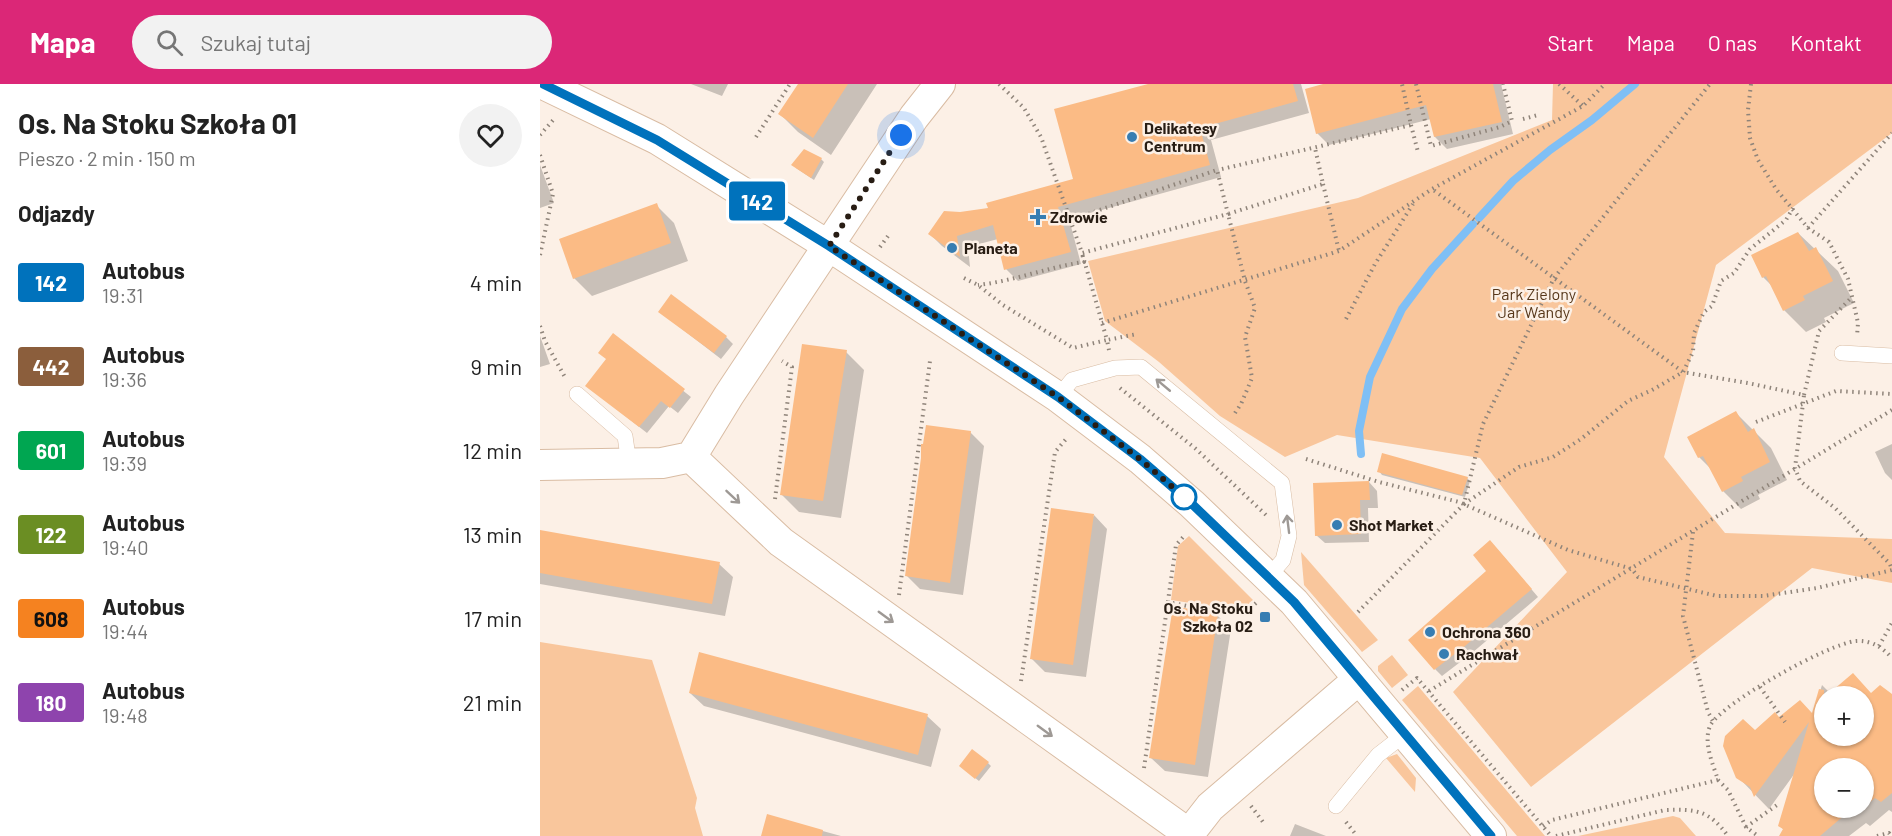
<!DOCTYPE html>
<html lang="pl">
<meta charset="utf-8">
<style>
body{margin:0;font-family:Barlow,sans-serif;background:#f2f2f2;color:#222;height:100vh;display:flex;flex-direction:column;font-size:22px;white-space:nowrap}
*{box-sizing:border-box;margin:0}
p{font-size:20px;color:#767676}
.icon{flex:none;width:33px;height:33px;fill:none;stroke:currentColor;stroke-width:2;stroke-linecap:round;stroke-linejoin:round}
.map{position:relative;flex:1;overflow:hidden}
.side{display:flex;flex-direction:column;background:#fff;width:540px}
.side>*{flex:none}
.badge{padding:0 12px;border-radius:4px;font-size:21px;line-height:39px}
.controls{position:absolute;left:1274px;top:602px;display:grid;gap:12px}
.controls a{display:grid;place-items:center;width:60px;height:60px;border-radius:50%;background:#fff;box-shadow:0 2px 4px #0004;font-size:30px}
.you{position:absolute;width:30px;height:30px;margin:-15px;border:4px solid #fff;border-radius:50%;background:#1a73e8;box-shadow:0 0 0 9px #1a73e833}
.map>.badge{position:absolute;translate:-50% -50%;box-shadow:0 0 0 3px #fff}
h2{padding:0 18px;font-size:22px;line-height:54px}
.round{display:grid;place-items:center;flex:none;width:63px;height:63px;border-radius:32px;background:#f2f2f2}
.summary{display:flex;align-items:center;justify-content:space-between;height:102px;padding:0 18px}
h1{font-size:28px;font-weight:700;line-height:45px}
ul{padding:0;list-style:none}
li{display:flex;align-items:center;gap:18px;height:84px;padding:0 18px}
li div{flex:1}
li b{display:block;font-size:22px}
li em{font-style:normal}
li .badge{min-width:66px;font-weight:700;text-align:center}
header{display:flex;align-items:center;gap:36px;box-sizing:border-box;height:84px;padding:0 30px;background:#db2777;color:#fff}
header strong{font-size:28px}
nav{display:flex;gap:33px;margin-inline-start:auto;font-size:21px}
.search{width:420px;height:54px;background:#f2f2f2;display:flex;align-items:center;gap:15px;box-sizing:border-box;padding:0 21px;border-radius:33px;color:#767676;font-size:22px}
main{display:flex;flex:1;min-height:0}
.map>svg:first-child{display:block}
</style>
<header>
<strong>Mapa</strong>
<div class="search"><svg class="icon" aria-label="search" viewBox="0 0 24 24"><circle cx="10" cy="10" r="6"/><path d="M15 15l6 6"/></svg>Szukaj tutaj</div>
<nav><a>Start</a><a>Mapa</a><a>O nas</a><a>Kontakt</a></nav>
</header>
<main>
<section class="side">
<div class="summary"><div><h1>Os. Na Stoku Szkoła 01</h1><p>Pieszo · 2 min · 150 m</p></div><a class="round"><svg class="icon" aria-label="heart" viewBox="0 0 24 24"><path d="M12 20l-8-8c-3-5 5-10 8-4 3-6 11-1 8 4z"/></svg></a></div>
<h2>Odjazdy</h2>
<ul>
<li><span class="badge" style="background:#0072bc;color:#fff">142</span><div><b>Autobus</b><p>19:31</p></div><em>4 min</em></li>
<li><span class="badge" style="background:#8b5e3c;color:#fff">442</span><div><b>Autobus</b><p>19:36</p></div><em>9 min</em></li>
<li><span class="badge" style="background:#00a651;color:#fff">601</span><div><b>Autobus</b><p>19:39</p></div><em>12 min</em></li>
<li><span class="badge" style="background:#6b8e23;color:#fff">122</span><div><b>Autobus</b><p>19:40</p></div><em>13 min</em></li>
<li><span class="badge" style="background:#f58220;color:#111">608</span><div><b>Autobus</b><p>19:44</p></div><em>17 min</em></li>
<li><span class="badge" style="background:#8e44ad;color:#fff">180</span><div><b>Autobus</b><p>19:48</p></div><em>21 min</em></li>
</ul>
</section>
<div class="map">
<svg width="1352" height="752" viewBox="0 0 1352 752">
<rect width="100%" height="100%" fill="#fcf0e6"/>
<path fill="#f9c69c" d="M1013,0H1352V49L1176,181L1124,373L1185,449L1352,455V499L1272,484L991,703L913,608L1027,488L940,374L797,351L745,373L680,332L619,278L565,237L548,177L818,114L1012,36Z
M649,452L713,516L709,519L710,521L696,526L631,516L638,462Z
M761,468L838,556L822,568L764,501Z
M0,558L112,576L157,714L155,724L163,752H0Z
M852,571L868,591L852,604L838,587V582Z
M878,602L1005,752H977L862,616Z
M857,670L876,694L875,708L846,674Z
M1133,732L1140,734L1156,752H1038Z"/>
<path fill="#0003" fill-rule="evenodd" d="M151,0H188L182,12Z
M259,0H337L291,71L258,48L240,30Z
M614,0H761L769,29L671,56L681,93L529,135L541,180L478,197L466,185L458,155L428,163L430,183L402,162L390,150L420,129L450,126L535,97Z
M789,0H961L973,50L907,65L895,53L891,35L789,61L777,49Z
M281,75L284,78L274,96L256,84Z
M0,81L14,119L0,124Z
M116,121L134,139L148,177L52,212L34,194Z
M1258,149L1298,187L1314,219L1284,234L1286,238L1266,248L1244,226L1233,203L1223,193Z
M120,228L186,253L193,260L181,275Z
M73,251L151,313L138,329L129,322L107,349L47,302L68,276Z
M0,252L10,280L0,283Z
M306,268L324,286L301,434L259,428L241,410Z
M1196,329L1231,364L1247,396L1218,411L1220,415L1201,425L1183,407L1172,386L1159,373Z
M430,348L444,362L423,511L380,505L366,491Z
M1352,360V396L1345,389L1335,368Z
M839,387L927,394L930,397L925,413L842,391Z
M829,398L837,407L838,424H828L829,458L785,459L776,451Z
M554,431L567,445L546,593L505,588L491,574Z
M0,448L179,480L193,493L185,532L0,500Z
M957,465L998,513L932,569L902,592L895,585L948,487Z
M677,531L691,545L668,693L625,687L611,674Z
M1282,601L1291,610H1332L1352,613V728L1349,726L1330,742L1326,739L1309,752H1250L1239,741L1255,689L1229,725L1198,693L1215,648L1240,635L1273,630ZM1284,612H1323V651H1284ZM1284,684H1323V723H1284Z
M150,609L387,632L401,645L391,683L164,622Z
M448,679L451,682L439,697L424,685Z
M228,732L301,752H223Z
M755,740L786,752H750Z"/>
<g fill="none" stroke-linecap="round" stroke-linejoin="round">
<path stroke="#7fbff5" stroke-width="8" d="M939,134L973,97L1010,66L1052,36L1095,0
M821,370L819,347L830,293L862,225L892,185L933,140"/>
</g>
<path fill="#fbbb85" d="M258,0H308L273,54L238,30Z
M608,0H753L758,17L660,44L670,81L518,123L531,168L464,186L453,141L417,152L420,173L388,150L404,127L420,128L448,124L446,119L533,95L514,25Z
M783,0H953L962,38L894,53L886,21L776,50L765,5Z
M264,65L282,74L271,94L251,81Z
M117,119L131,159L33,195L19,155Z
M1258,148L1269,167L1276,163L1293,197L1263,212L1265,216L1243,227L1226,192L1222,194L1211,171Z
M131,210L187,252L174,269L118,228Z
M73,249L145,305L130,324L121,317L99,343L45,302L66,275L58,269Z
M262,260L307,266L283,417L240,411Z
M1196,327L1208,348L1214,344L1230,378L1201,393L1203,397L1182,408L1163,372L1158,374L1147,353Z
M386,341L431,347L410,499L365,492L381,374V360H383Z
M842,369L928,393L922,411L837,388Z
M829,397L830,416H820L821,450L775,452L773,399Z
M511,424L554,430L533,581L490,575Z
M0,446L180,478L172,520L0,489Z
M950,456L992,505L925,562L894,586L868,556L946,487L933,471Z
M633,522L678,530L655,681L609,674Z
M159,568L388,630L378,671L149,609Z
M1313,589L1331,609L1340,601L1352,610V709L1341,718L1335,714L1323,724V684H1284V723H1314L1280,752H1239L1243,745L1238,742L1269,638L1214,713L1210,703L1196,694L1183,662L1185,652L1203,635L1215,646L1235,628L1239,633L1260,616L1272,629L1279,605L1284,606V651H1323V616L1327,612H1286Z
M432,665L449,678L435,695L419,682Z
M227,730L283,746L282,752H221Z"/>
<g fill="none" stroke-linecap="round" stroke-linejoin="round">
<defs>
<path id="service" d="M1302,269L1352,272
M37,310L85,352L89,380
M518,313L532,296L575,284L601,283L742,399L749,452L743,476L729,492
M796,722L838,671L865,650"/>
<path id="minor" d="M3,0L117,55L289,162L518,313L600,375L652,420L754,518L951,752
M151,373L241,458L649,750L670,723L819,595
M0,381L122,379L151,373L189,311L374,33L400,0"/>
</defs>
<use href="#service" stroke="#d9bca3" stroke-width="16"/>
<use href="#minor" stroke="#d9bca3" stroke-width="32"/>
<path stroke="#8f847a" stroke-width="4" stroke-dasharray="1.5 4.5" stroke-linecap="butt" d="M459,0L484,24L501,53L542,169L688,130L677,86L542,132L531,139
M876,0L891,62L960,43L972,37L963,0
M1019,0L1043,22
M1211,0L1208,26L1210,54L1218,76L1236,105L1268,144L1289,158L1308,195L1318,239L1317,252
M983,35L998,31
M871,41L878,68
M0,51L15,34
M216,53L250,0
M0,71L13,110L0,171
M682,85L871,41L862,0
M783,100L799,167
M1268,144L1352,49
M340,163L348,152
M424,194L438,201L463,221L533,264L567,256L542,169L544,178C508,183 474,197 438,201
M806,235L835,180L873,120
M562,239L799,167L892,105L1043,22L1065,0
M0,242L5,257L26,295
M569,266L567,256L597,250
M580,304L656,365L726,431
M1264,311L1279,247L1312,213
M695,329L701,320L712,294L705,253L715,224L705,197L688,130L783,100L775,64
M1216,338L1296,307L1352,310
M766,375L839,398L919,418L1028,466L1092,485L1098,493L1177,512H1223L1277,504L1352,486L1350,480L1295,424L1260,397L1255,384L1264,311L1208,299L1143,288L892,105
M235,415L252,283L242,277
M924,420L979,383L1013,373L1041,355L1088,317L1112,306L1143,288L1153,268L1154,249L1164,228L1172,222L1181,197L1194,189L1210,165L1246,136L1253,124
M1153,448L1143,532L1168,628L1173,637
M359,511L390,277
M627,518C651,522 697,536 716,519
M818,528L924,420L943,340L1014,194L1170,0
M1339,562L1352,539
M481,597L515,368L527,354
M1220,603L1245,638
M862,606L877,594L1011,752
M889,607L1352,326
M604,684L636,461L645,451
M1178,696L1188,706L1206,743L1218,752
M711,722L723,738
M806,738L817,752
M1003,742L1012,736L1178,696C1173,680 1163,659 1170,642C1181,619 1290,559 1316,557C1331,556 1342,563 1352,574
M1206,743L1237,721
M1016,752L1125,726C1156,725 1169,726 1188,752
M1337,752L1349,749L1351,752"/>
<use href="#service" stroke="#fff" stroke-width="15"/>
<use href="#minor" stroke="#fff" stroke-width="30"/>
</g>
<defs><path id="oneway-shaft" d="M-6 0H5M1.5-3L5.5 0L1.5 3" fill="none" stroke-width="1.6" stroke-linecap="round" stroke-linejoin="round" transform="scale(1.5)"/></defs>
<g stroke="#9e9995">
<use href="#oneway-shaft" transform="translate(623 301) rotate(-140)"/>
<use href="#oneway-shaft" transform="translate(193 413) rotate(43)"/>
<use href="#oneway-shaft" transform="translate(748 440) rotate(-97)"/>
<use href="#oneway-shaft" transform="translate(346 533) rotate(36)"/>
<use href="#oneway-shaft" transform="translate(505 647) rotate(36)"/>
</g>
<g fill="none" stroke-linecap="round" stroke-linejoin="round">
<defs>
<path id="line" d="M3,0L117,56L289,162L518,313L600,375L652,420L754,518L951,752"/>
</defs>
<use href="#line" stroke="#fff" stroke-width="14"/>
<use href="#line" stroke="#0072bc" stroke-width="9"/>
<path stroke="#281d14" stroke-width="6" stroke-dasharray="0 10.8" d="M361,51L289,162L518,313L600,375L644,413"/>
</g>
<g fill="#377db2" stroke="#fcf0e6" stroke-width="2">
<circle cx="592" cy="53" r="6"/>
<path d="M495 124h6v6h6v6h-6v6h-6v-6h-6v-6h6z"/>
<circle cx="412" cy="164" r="6"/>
<circle cx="797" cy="441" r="6"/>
<rect x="719" y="527" width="12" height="12" rx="3"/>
<circle cx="890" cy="548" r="6"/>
<circle cx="904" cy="570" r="6"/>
</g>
<circle fill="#fff" stroke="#0072bc" stroke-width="3" cx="644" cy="413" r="12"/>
<g text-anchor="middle" stroke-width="5" stroke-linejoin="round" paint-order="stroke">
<g font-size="16" font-weight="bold" fill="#281d14" stroke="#fcf0e6" text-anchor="start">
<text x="604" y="50">Delikatesy<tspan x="604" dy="18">Centrum</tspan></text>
<text x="510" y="139">Zdrowie</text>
<text x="424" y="170">Planeta</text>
<text x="809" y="447">Shot Market</text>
<text x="713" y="530" text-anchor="end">Os. Na Stoku<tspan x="713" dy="18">Szkoła 02</tspan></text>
<text x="902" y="554">Ochrona 360</text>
<text x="916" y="576">Rachwał</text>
</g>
<g font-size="16" fill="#57371a" stroke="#fcf0e6">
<text x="994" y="216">Park Zielony<tspan x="994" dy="18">Jar Wandy</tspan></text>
</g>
</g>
</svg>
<div class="controls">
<a>+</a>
<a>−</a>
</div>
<div class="you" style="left:361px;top:51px"></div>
<b class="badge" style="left:217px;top:117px;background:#0072bc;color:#fff">142</b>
</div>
</main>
